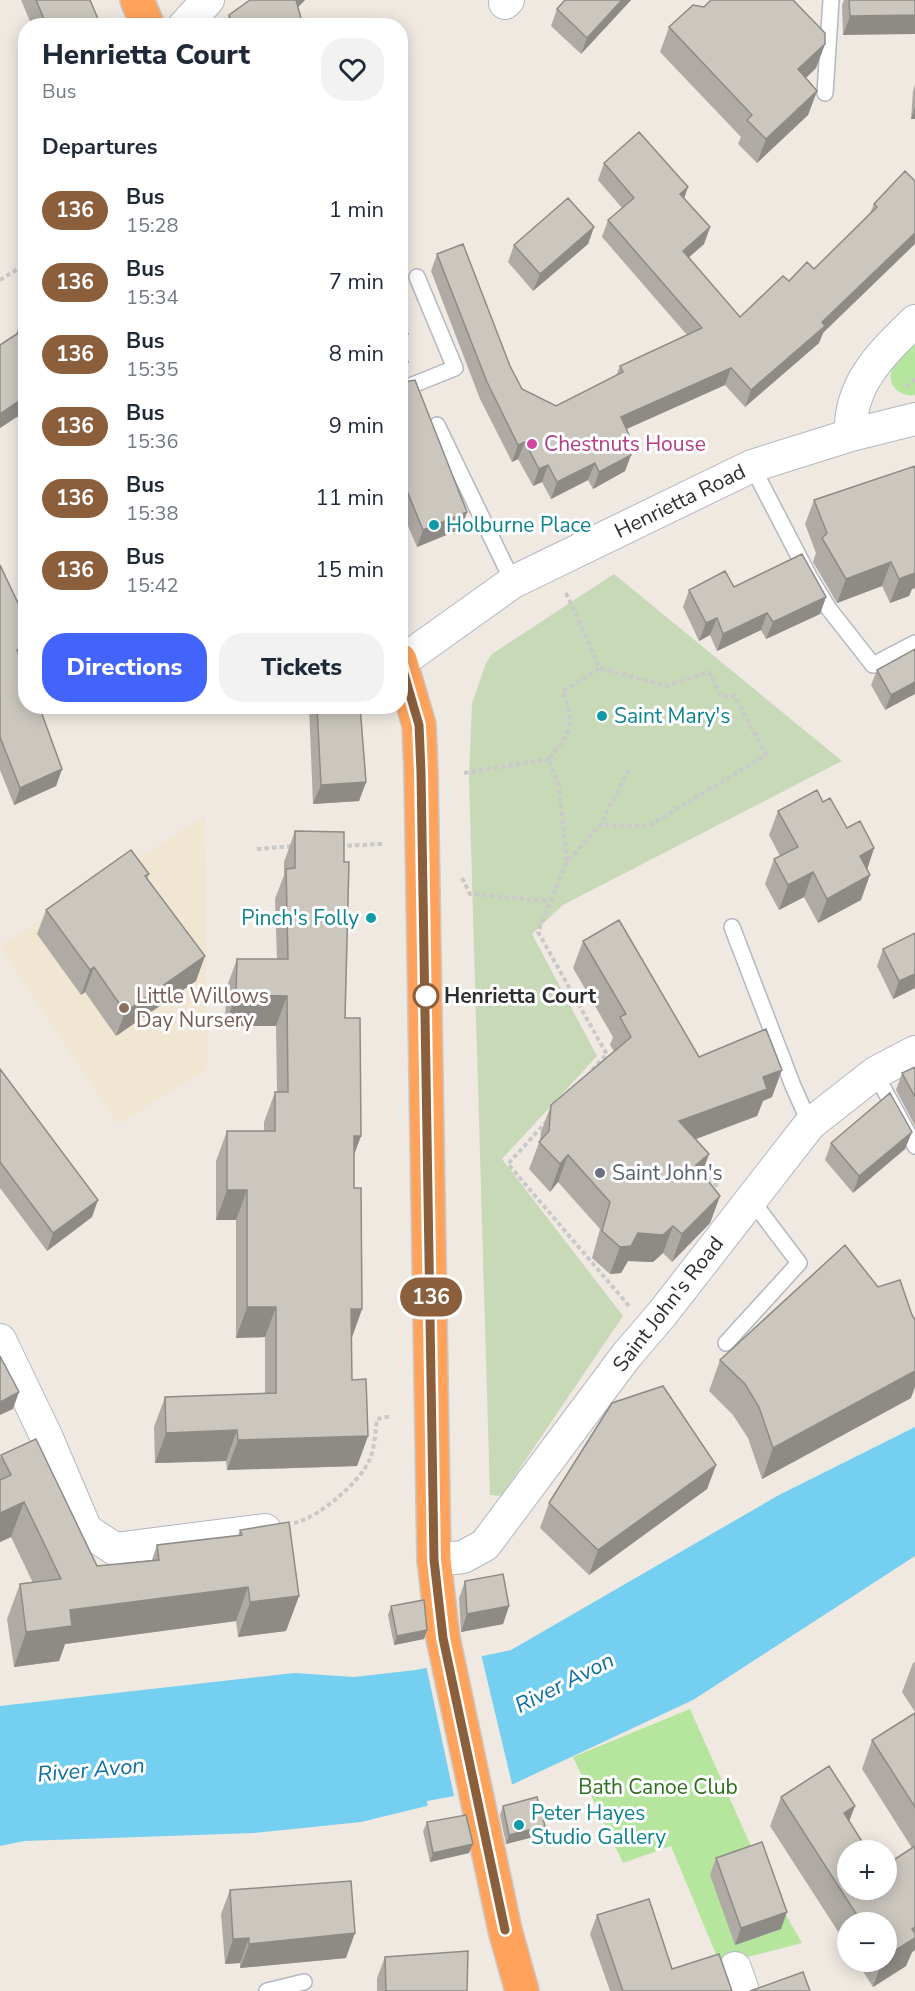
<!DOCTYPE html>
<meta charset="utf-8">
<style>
body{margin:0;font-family:"Nunito Sans",sans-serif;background:#f2f2f3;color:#1f2937;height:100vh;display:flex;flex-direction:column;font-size:22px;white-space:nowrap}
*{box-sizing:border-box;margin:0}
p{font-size:20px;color:#747a83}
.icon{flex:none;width:33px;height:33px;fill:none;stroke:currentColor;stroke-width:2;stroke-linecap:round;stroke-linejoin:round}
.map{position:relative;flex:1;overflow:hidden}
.sheet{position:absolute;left:18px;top:18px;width:390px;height:696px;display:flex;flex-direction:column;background:#fff;border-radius:24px;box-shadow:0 3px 15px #0003}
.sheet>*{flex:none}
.badge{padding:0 12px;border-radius:20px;font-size:21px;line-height:39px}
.buttons{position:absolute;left:837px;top:1840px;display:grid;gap:12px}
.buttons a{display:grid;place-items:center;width:60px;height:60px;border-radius:50%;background:#fff;box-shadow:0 3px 15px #0003;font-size:30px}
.map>.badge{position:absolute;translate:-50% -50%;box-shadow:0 0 0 3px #fff}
h2{padding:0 24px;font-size:22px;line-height:54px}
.round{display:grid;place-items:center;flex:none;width:63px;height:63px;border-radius:24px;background:#f2f2f3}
.head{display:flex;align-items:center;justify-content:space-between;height:102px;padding:0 24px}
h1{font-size:28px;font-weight:800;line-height:45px}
.cta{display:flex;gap:12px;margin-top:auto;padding:12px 24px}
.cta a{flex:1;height:69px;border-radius:24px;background:#4264fb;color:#fff;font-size:24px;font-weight:800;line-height:69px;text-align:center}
.cta a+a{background:#f2f2f3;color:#1f2937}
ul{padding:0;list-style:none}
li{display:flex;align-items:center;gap:18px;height:72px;padding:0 24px}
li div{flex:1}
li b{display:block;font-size:22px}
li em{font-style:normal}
li .badge{min-width:66px;font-weight:700;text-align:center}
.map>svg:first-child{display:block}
</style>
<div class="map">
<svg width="915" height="1991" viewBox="0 0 915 1991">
<rect width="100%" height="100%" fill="#efe9e1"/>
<path fill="#f0e6d1" d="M205,816L207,1069L118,1124L0,946Z"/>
<path fill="#b6e59e" d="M915,345V395C899,397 885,384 893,367C897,359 909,351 915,345Z
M690,1709L767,1882L802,1943L720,1964L671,1846L623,1863L573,1757Z"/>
<path fill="#c8d9b8" d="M614,574L842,761L563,905L532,934L597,1056L502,1159L623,1316L501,1496L490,1495L469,778L472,703L486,663L492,654Z"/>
<path fill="#75cff0" d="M915,1427V1556L693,1700L509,1786L361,1822L254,1833L24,1841L0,1846V1706L294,1673L354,1677L416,1670L511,1650L779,1495Z"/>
<path fill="#efe9e1" d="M481,1654L513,1788L428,1809L427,1801L454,1796L426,1665Z"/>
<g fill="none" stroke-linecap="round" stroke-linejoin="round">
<defs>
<path id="lane" d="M825,93L831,0
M400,390L455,368L417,277
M437,425L513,582
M752,466L810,578L829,609L873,665L915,643
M732,927L793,1086L810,1124
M875,1073L915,1146
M726,1343L799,1263L750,1198
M267,1991L304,1982"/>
<path id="street" d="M505,3L508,0
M184,26L208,0
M851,435C848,385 882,353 915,321
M401,662L513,582L752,466L851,435L915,419
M0,1340L47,1438L86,1530L115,1549L265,1530
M434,1560L463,1557L485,1545L626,1356L662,1314L810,1124L875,1073L915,1052
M735,1968L743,1991"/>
<path id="highway" d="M137,0L148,26
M400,660L419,725L421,772L434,1560L443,1638L505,1930L522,1991"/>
</defs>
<use href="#lane" stroke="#b4b7c1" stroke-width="18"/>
<use href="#street" stroke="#b4b7c1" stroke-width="34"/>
<use href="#highway" stroke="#c9c9c9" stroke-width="36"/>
<path stroke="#c9c9c9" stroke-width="4" stroke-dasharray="4.5 3" stroke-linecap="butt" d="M0,280L26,264
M906,387L915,379
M566,593L600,668L666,686L709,672L721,696H735L766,755L648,826L600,825
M464,773L549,759
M340,846L382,844
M257,849L294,846
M567,861L559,787L549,759C572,729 575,728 563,691L600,668
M462,878L470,894L549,901
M610,1060L538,932L567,862L600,825L629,769
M592,1070L606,1055
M547,1121L508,1164L629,1306
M700,1170L703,1168L719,1189
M294,1523C318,1518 359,1483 369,1461C375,1449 375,1432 377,1419L392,1416"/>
<use href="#lane" stroke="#fff" stroke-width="15"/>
<use href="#street" stroke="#fff" stroke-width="32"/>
<use href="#highway" stroke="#ffa35c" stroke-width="33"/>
</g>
<path fill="#afaba4" d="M21,0H90L101,26H32Z
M305,0L298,7L302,22L301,26H225L229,15Z
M565,0H631L581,54L551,26L557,9Z
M844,0H915L843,35L842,5Z
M669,27L825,44L816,68L806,78L817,91L808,115L757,163L738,144L741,137L660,52Z
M915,85V119H911L913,91Z
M604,163L688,187L684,198L710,227L704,244L689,257L740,317L789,281L814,269L870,213L874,204L905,171L823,333L819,343L745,407L725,385L627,429L626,443L631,455L625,471L593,489L588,480L551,499L542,482L533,486L518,459L512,462L480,399L431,271L437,254L510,366L522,389L556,406L616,376L620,366L687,335L602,237L608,220L622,208L598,180Z
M594,227L588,244L533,291L508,262L514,245Z
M400,316L408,334L403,349L401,379L467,512L461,529L417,547L400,507Z
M26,317V411L0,428V345L16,334L21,319Z
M915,466V588L912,589L909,596L890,603L882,586L837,603L813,562L816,553L805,524L814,500Z
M0,565L22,662L62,769L56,786L14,805L0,770Z
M734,587L826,597L820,614L766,639L761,630L717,651L710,635L699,641L683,607L689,590Z
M915,649L885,710L871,685L877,670Z
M309,706H360L366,782L359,801L313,804Z
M823,802L847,828L874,848L867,869L861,900L818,923L804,897L779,910L765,884L774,859L780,856L769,835L778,811Z
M295,831L345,1018L361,1136L354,1153V1188L362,1309L352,1338V1380L368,1436L357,1466L227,1470L226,1461L155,1463L154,1427L165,1397L265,1393V1337L236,1338V1220H216V1161L227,1131H264V1122L275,1092H277L276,1026H225L226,989L237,959H277L275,899L284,875V862Z
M149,874L147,879L196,981L116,1036L85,992L81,995L37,934L46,910Z
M583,941L699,1057L772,1097L763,1101L757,1116L696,1139L709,1154L702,1173L720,1196L710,1223L672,1262L663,1253L653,1262L628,1261L621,1273L610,1274L592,1258L600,1229L558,1182L550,1192L529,1169L540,1140L541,1132L551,1105L614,1051L610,1045L613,1037L573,968Z
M883,949L915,988L893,999L877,966Z
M915,1067V1126L896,1090L902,1073Z
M0,1069L92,1217L47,1251L0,1188Z
M831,1143L905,1149L853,1193L825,1160Z
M720,1360L911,1398L762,1479L748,1438L733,1415L709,1391Z
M1,1455L97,1566L152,1560L157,1545L238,1536L240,1530L299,1596L286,1631L238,1637L236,1621L65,1644L59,1661L14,1667L7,1619L20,1584L33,1583L11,1537L0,1542V1458Z
M716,1465L707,1489L589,1575L540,1528L549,1503Z
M465,1581L509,1606L503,1624L461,1632L459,1598Z
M391,1606L427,1630L424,1639L394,1645L388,1615Z
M915,1662V1712L902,1692L913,1663Z
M915,1713V1950L912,1952L906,1966L873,1987L857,1962H886V1923H848V1947L770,1826L781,1797L849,1822L848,1890L912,1848L862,1769L872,1740Z
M503,1806L541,1835L506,1844L500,1815Z
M427,1822L469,1853L430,1862L423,1831Z
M716,1858L781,1929L735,1945L710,1875Z
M230,1890L346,1958L240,1968V1963L225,1964L221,1914Z
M597,1915L672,1969L732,1991H610L590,1934Z
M385,1957L467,1991H377V1978Z"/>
<path fill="#8e8b86" d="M295,0H305L289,16Z
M622,0H631L581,54L587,38Z
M915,15V34L843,35L850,16Z
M825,44L816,68L789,94L798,69Z
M817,91L808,115L757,163L766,139Z
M915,107V119H911Z
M688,187L682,204L680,194Z
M594,227L588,244L533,291L540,274Z
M710,227L704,244L677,268L683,251Z
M915,233V244L823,333L819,343L745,407L751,390Z
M408,334L402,352H400V338Z
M408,362L401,379H400V366Z
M731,368L725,385L615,434L621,417Z
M26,396V411L0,428V414Z
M629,435L623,452L624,437Z
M525,442L518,459L512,462L518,445Z
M631,455L625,471L593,489L599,472Z
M595,463L588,480L551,499L557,482Z
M548,465L542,482L533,486L539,469Z
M467,512L461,529L417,547L423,530Z
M891,562L882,586L837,603L846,579Z
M915,573V588L912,589L909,596L890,603L899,579Z
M826,597L820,614L766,639L773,622Z
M767,613L761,630L717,651L723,634Z
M717,618L710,635L699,641L706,623Z
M26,646V661L11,667L17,650Z
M915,682V694L885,710L891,695Z
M62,769L56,786L14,805L20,788Z
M366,782L359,801L313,804L321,785Z
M874,848L866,873L860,856Z
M813,872L804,897L779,910L788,885Z
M870,875L861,900L818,923L827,899Z
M205,956L196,981L116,1036L125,1012Z
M94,967L85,992L81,995L90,970Z
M915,974V988L893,999L899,981Z
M236,995L287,996L276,1026H225Z
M782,1070L772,1097L763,1101L757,1116L669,1149L679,1121L763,1077Z
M912,1132L905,1149L853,1193L859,1176Z
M354,1136H361L350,1166Z
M709,1154L699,1181L696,1165Z
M568,1155L558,1182L550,1192L560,1164Z
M227,1190H247L236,1220H216Z
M720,1196L710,1223L672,1262L682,1234Z
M98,1200L92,1217L47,1251L53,1233Z
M673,1226L663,1253L653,1262L628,1261L621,1273L610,1274L620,1247L638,1233Z
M247,1307H276L265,1337L236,1338Z
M351,1309H362L351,1339Z
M915,1346V1387L911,1398L762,1479L773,1448Z
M19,1392L13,1409L0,1415V1402Z
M237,1430L226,1461L155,1463L166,1433Z
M368,1436L357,1466L227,1470L238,1440Z
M716,1465L707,1489L589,1575L598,1550Z
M24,1502L11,1537L0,1542V1513Z
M248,1587L236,1621L65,1644L59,1661L14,1667L26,1632L70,1610Z
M299,1596L286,1631L238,1637L250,1602Z
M509,1606L503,1624L461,1632L467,1614Z
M427,1630L424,1639L394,1645L397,1636Z
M855,1806L844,1835V1813Z
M545,1826L541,1835L506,1844L509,1835Z
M473,1844L469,1853L430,1862L433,1853Z
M787,1912L781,1929L735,1945L741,1928Z
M915,1927V1950L912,1952L906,1966L873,1987L882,1962H886V1956L912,1929Z
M355,1933L346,1958L240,1968L249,1944Z
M249,1938L240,1963L225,1964L233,1939Z"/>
<path fill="#cbc7bf" stroke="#8e8b86" stroke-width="1.5" d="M36,0H90L101,26H47Z
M250,0H296L302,22L293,26H233L229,15Z
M565,0H622L587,38L557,9Z
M711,0H793L825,33V44L798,69L817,91L766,139L747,120L752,115L669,27L693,5L704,7Z
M849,0H915V15L850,16Z
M639,132L688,187L680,194L710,227L683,251L740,317L783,276L789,281L807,262L814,269L877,207L874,204L905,171L915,181V233L822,322L825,326L751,390L731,368L621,417L629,435L624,437L631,455L599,472L595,463L557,482L548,465L539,469L525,442L518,445L487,382L437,254L463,244L510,366L522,389L556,406L623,372L620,366L702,328L608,220L634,198L604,163Z
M568,198L594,227L540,274L514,245Z
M400,316L408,334L400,338Z
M26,317V326L21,319Z
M26,328V396L0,414V345Z
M400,344L408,362L400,366Z
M400,379L404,382L415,380L467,512L423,530L400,474Z
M915,466V573L899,579L891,562L846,579L822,538L827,533L814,500Z
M802,554L826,597L773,622L767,613L723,634L717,618L706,623L689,590L725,571L734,587Z
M0,565L26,620V646L17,650L26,672V706H39L62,769L20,788L0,737Z
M915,649V682L891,695L877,670Z
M317,706H360L366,782L321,785Z
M817,790L823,802L830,798L847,828L860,821L874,848L860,856L870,875L827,899L813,872L788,885L774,859L798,847L778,811Z
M295,831L344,832V862H349L345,1018H360L361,1136H354V1188H361L362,1309H351L352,1380L366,1379L368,1436L238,1440L237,1430L166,1433L165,1397L276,1393V1307H247V1190H227V1131H275V1092H288L287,996L236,995L237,959H288L286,869L295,868Z
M131,850L149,874L145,876L205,956L125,1012L94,967L90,970L46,910Z
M619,920L699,1057L766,1029L782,1070L763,1077L767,1089L679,1121L709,1154L696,1165L720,1196L682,1234L673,1226L663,1235L638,1233L631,1246L620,1247L602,1231L610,1202L568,1155L560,1164L539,1142L549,1131L551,1105L631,1037L620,1017L626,1014L583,941Z
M915,933V974L899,981L883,949Z
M915,1067V1097L902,1073Z
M0,1069L98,1200L53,1233L0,1162Z
M890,1093L912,1132L859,1176L831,1143Z
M845,1245L878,1287L900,1280L912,1315L915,1320V1371L773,1448L759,1407L745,1384L720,1360Z
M0,1356L19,1392L0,1402Z
M663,1386L716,1465L598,1550L549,1503L612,1403Z
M36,1439L97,1566L159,1560L157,1545L242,1535L240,1530L289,1522L299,1596L250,1602L248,1587L70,1610L72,1626L26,1632L20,1584L61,1579L24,1502L0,1513V1480L11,1475L1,1455Z
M503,1574L509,1606L467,1614L465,1581Z
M424,1600L427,1630L397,1636L391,1606Z
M915,1713V1807L872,1740Z
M829,1766L855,1806L844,1813L868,1851H848V1890H886V1865L915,1846V1927L912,1929L915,1933V1938L886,1956V1923H862L781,1797Z
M537,1797L545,1826L509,1835L503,1806Z
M466,1815L473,1844L433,1853L427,1822Z
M762,1842L787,1912L741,1928L716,1858Z
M351,1881L355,1933L249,1944V1938L233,1939L230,1890Z
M649,1899L672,1969L719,1954L732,1991H623L597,1915Z
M468,1951L467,1991H386L385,1957Z
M803,1972L810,1991H750Z"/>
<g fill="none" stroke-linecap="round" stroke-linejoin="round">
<defs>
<path id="line" d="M400,660L419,725L421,772L434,1560L443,1638L505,1930"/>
</defs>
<use href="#line" stroke="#fff" stroke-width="14"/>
<use href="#line" stroke="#8b5e3c" stroke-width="9"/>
</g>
<circle fill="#d1479c" stroke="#fff" stroke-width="2" cx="532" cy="444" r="6"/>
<g fill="#0f9aa8" stroke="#fff" stroke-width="2">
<circle cx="434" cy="525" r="6"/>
<circle cx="602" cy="716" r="6"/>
<circle cx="371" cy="918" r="6"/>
<circle cx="519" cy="1825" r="6"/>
</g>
<circle fill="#fff" stroke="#8b5e3c" stroke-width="3" cx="426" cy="996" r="12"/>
<circle fill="#8d6e63" stroke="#fff" stroke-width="2" cx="124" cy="1008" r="6"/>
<circle fill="#6b7280" stroke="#fff" stroke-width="2" cx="600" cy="1173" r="6"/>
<g text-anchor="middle" stroke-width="6" stroke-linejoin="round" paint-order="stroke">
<g font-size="21" fill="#b23c85" stroke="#fff" text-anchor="start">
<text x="544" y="451">Chestnuts House</text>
</g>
<g font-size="21" fill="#2e2e2e" stroke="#fff">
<text transform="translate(680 501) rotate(-26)" y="7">Henrietta Road</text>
<text transform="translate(668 1304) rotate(-52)" y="7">Saint John's Road</text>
</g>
<g font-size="21" fill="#0d838f" stroke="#fff" text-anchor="start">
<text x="446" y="532">Holburne Place</text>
<text x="614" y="723">Saint Mary's</text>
<text x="359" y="925" text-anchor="end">Pinch's Folly</text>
<text x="531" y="1820">Peter Hayes<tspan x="531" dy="24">Studio Gallery</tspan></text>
</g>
<g font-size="21" fill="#785e54" stroke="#fff" text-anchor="start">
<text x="136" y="1003">Little Willows<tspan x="136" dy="24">Day Nursery</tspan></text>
</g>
<g font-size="21" font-weight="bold" fill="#2e2e2e" stroke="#fff" text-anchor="start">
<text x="444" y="1003">Henrietta Court</text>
</g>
<g font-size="21" fill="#5b616d" stroke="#fff" text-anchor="start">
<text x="612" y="1180">Saint John's</text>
</g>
<g font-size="21" fill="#2c6e1b" stroke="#fff">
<text x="658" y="1794">Bath Canoe Club</text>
</g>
<g font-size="22" font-style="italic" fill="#0d6fa3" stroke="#fff">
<text transform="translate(564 1682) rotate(-27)" y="8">River Avon</text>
<text transform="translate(91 1769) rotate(-5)" y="8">River Avon</text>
</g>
</g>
</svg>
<div class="buttons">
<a>+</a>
<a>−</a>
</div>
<b class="badge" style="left:431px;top:1297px;background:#8b5e3c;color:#fff">136</b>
<section class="sheet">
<div class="head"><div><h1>Henrietta Court</h1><p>Bus</p></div><a class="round"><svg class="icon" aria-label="heart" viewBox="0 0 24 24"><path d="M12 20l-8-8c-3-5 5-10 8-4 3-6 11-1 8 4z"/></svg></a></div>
<h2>Departures</h2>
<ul>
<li><span class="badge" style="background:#8b5e3c;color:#fff">136</span><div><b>Bus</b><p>15:28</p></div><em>1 min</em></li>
<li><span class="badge" style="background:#8b5e3c;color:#fff">136</span><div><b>Bus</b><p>15:34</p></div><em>7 min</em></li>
<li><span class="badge" style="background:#8b5e3c;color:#fff">136</span><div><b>Bus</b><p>15:35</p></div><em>8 min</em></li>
<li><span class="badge" style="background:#8b5e3c;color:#fff">136</span><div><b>Bus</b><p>15:36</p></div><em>9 min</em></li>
<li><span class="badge" style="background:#8b5e3c;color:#fff">136</span><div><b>Bus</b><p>15:38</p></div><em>11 min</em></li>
<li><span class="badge" style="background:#8b5e3c;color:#fff">136</span><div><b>Bus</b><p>15:42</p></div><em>15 min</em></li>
</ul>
<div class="cta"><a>Directions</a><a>Tickets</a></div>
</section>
</div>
